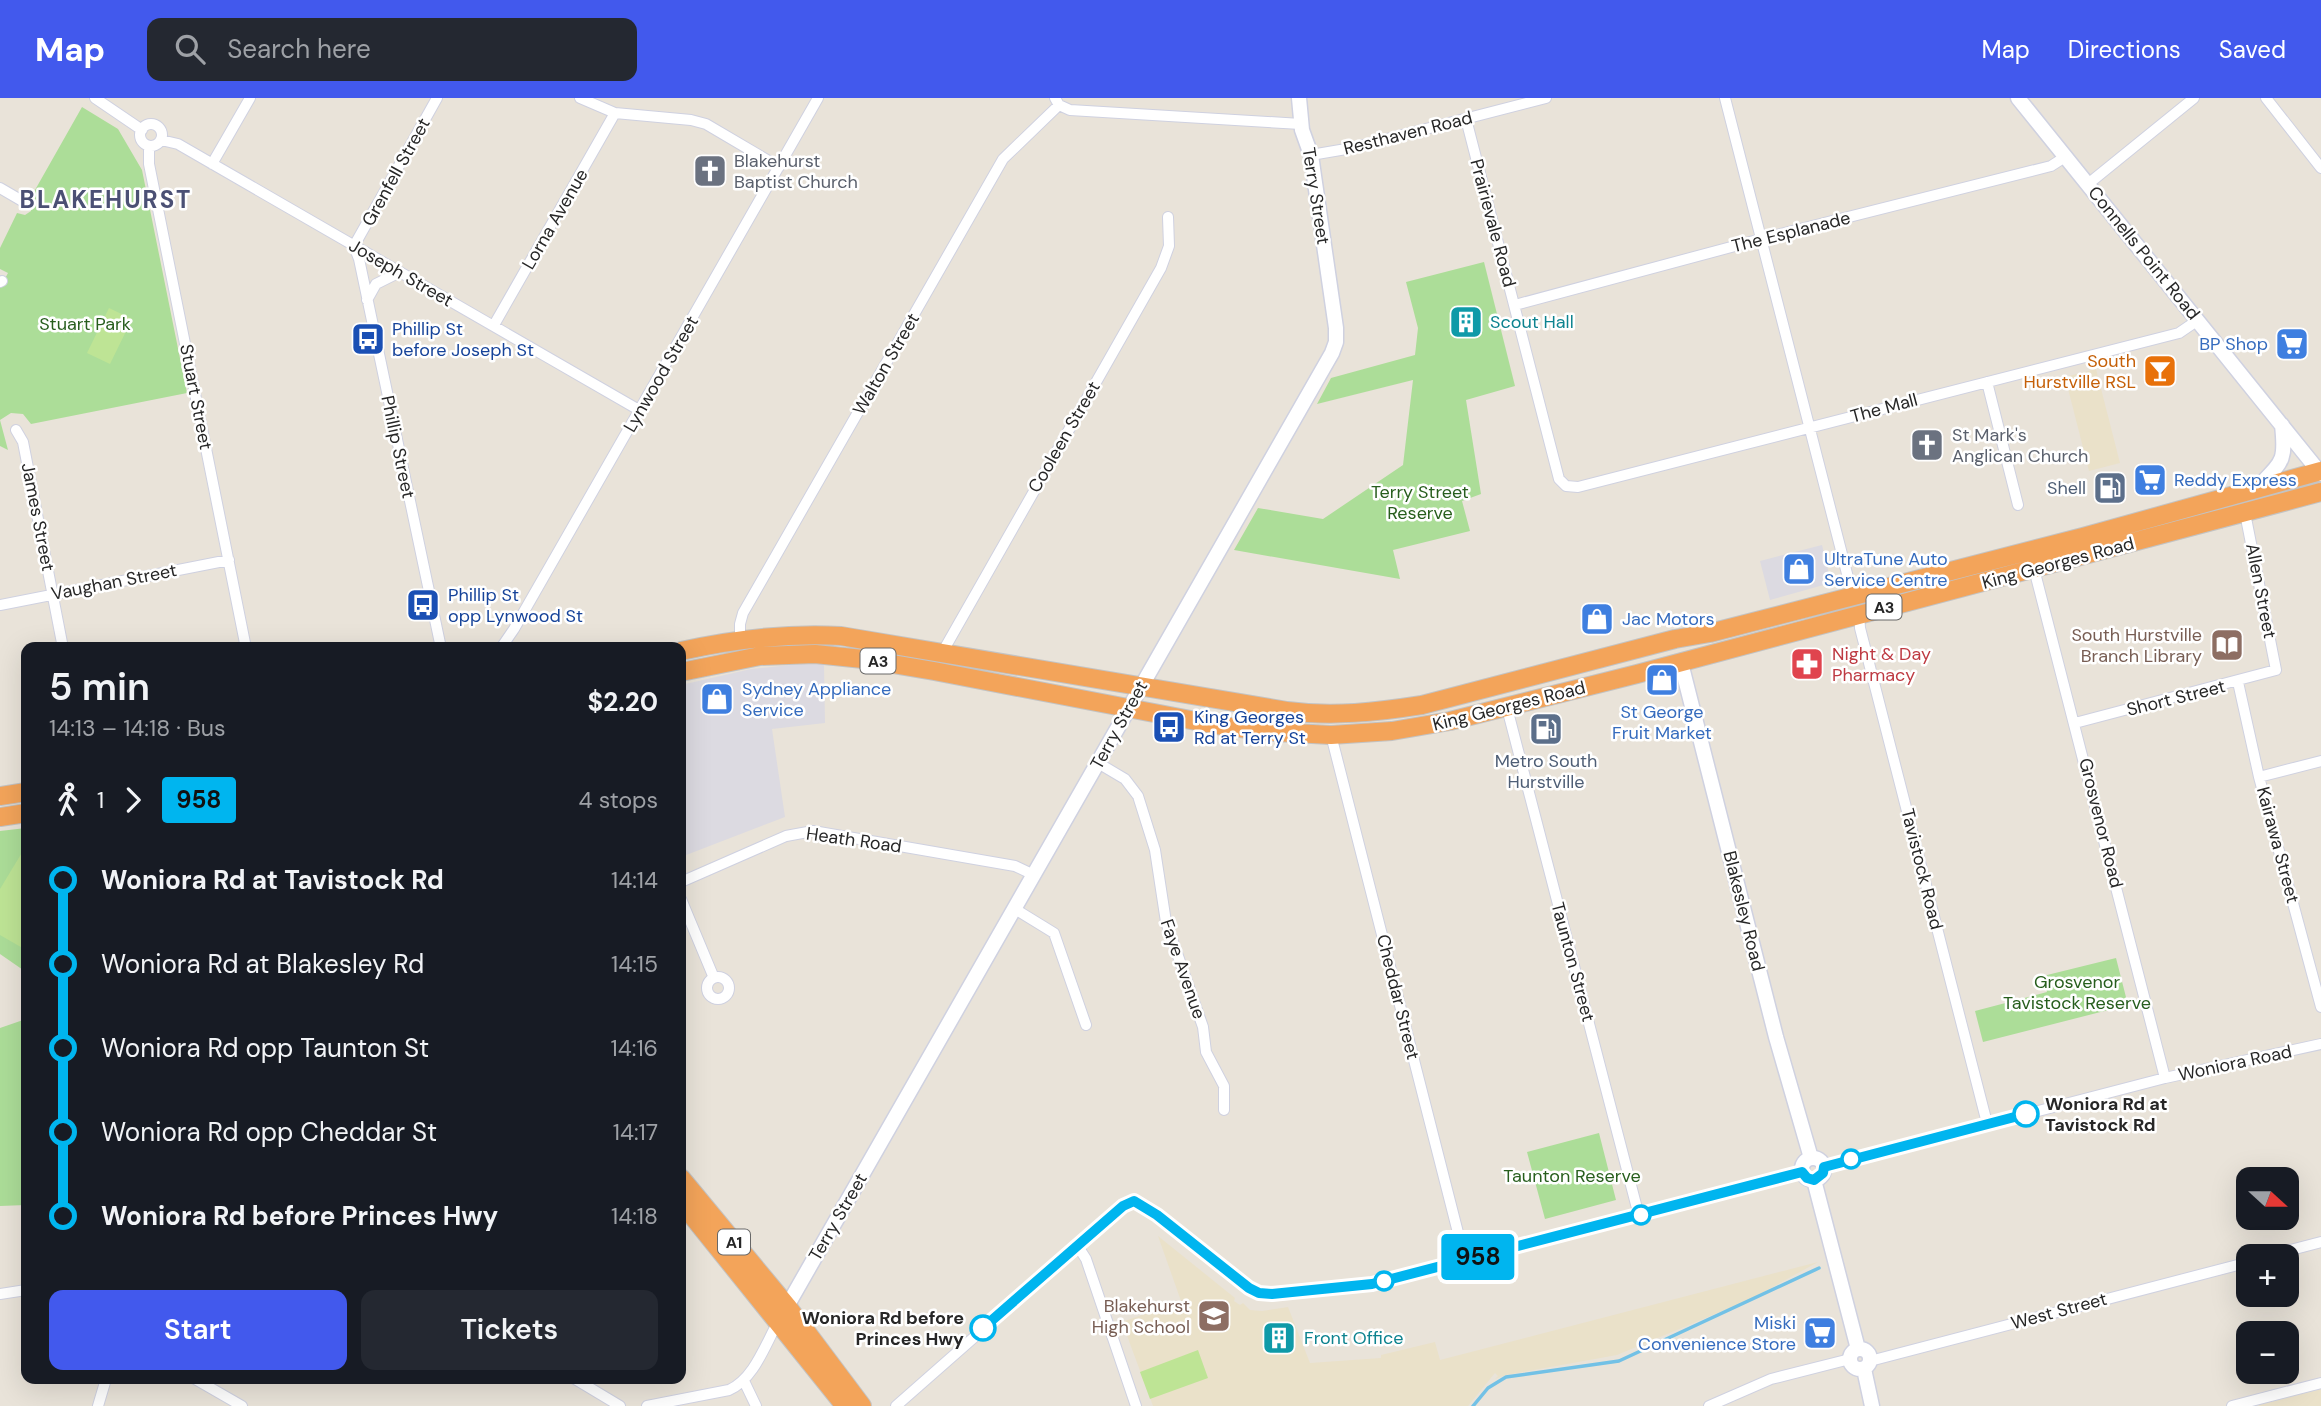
<!DOCTYPE html>
<meta charset="utf-8">
<style>
body{margin:0;font-family:"DM Sans",sans-serif;background:#242831;color:#f1f3f6;height:100vh;display:flex;flex-direction:column;font-size:26px;white-space:nowrap}
*{box-sizing:border-box;margin:0}
p{font-size:23px;color:#9ea1a6}
.icon{flex:none;width:38px;height:38px;fill:none;stroke:currentColor;stroke-width:2;stroke-linecap:round;stroke-linejoin:round}
.map{position:relative;flex:1;overflow:hidden}
.side{position:absolute;left:21px;top:544px;width:665px;height:742px;display:flex;flex-direction:column;background:#171b24;border-radius:14px;box-shadow:0 7px 28px #0002}
.side>*{flex:none}
.badge{padding:0 14px;border-radius:5px;font-size:24px;line-height:46px}
.needle{width:46px;rotate:111deg}
.fabs{position:absolute;left:2236px;top:1069px;display:grid;gap:14px}
.fabs a{display:grid;place-items:center;width:63px;height:63px;border-radius:14px;background:#171b24;box-shadow:0 7px 28px #0002;font-size:35px}
.map>.badge{position:absolute;translate:-50% -50%;box-shadow:0 0 0 4px #fff}
.legs{display:flex;align-items:center;gap:10px;height:77px;padding:0 28px;font-size:23px}
.legs p{margin-inline-start:auto}
.overview{display:flex;align-items:center;justify-content:space-between;height:119px;padding:0 28px}
h1{font-size:38px;font-weight:600;line-height:52px}
.cta{display:flex;gap:14px;margin-top:auto;padding:14px 28px}
.cta a{flex:1;height:80px;border-radius:14px;background:#4259ed;color:#fff;font-size:28px;font-weight:600;line-height:80px;text-align:center}
.cta a+a{background:#242831;color:#f1f3f6}
ul{padding:0 28px;list-style:none}
li{display:flex;align-items:center;gap:24px;height:84px;font-size:26px}
li i{display:grid;place-items:center;width:10px;height:100%;margin:0 9px;background:currentColor}
li i::after{content:'';width:18px;height:18px;margin:-9px;border:5px solid;border-radius:50%;background:#171b24}
li p{margin-inline-start:auto}
li:first-child i{background:linear-gradient(#0000 50%,currentColor 0)}
li:last-child i{background:linear-gradient(currentColor 50%,#0000 0)}
header{display:flex;align-items:center;gap:42px;box-sizing:border-box;height:98px;padding:0 35px;background:#4259ed;color:#fff}
header strong{font-size:33px}
nav{display:flex;gap:38px;margin-inline-start:auto;font-size:24px}
.search{width:490px;height:63px;background:#242831;display:flex;align-items:center;gap:18px;box-sizing:border-box;padding:0 24px;border-radius:14px;color:#9ea1a6;font-size:26px}
.map>svg:first-child{display:block}
</style>
<header>
<strong>Map</strong>
<div class="search"><svg class="icon" aria-label="search" viewBox="0 0 24 24"><circle cx="10" cy="10" r="6"/><path d="M15 15l6 6"/></svg>Search here</div>
<nav><a>Map</a><a>Directions</a><a>Saved</a></nav>
</header>
<div class="map">
<svg width="2321" height="1308" viewBox="0 0 2321 1308">
<rect width="100%" height="100%" fill="#e9e3d9"/>
<path fill="#dcdae1" d="M1822,447L1830,480L1827,486L1770,502L1760,463Z
M810,565L824,566L825,625L772,631L785,719L681,759V587L751,571Z"/>
<path fill="#eae1c9" d="M2096,271L2120,365L2089,373L2065,279Z
M1158,1138L1235,1200L1234,1203L1240,1207L1243,1205L1250,1212L1262,1213L1288,1209L1310,1265L1381,1260V1257L1435,1244L1440,1262L1818,1164L1751,1201L1617,1257L1506,1277L1495,1281L1498,1278L1495,1275L1468,1308H1153L1122,1224L1181,1203Z
M2321,1291V1308H2259V1306Z"/>
<path fill="#acdd98" d="M82,9L118,31L142,72L187,295L31,326L23,316L11,315L0,322L8,352L0,348V190L8,175L0,171V150L17,115L25,117L31,113L35,92Z
M1484,164L1515,288L1466,302L1481,396L1462,403L1470,433L1393,452L1400,481L1234,452L1258,410L1323,421L1403,367L1413,282L1317,306L1331,280L1415,257L1418,230L1406,184Z
M26,730V874L0,856V733Z
M2116,860L2128,907L1983,944L1975,913L2047,894L2043,878Z
M26,921V1107L0,1108V930Z
M1599,1035L1616,1102L1545,1121L1527,1054Z"/>
<path fill="#bee495" d="M109,210L132,221L110,266L87,255Z
M26,748V852L0,837V791Z
M1198,1252L1208,1280L1150,1301L1140,1274Z"/>
<g fill="none" stroke-linecap="round" stroke-linejoin="round">
<path stroke="#72c1e6" stroke-width="3.5" d="M1473,1308L1488,1290L1506,1279L1619,1263L1819,1170"/>
<defs>
<path id="street" d="M95,0L142,32
M580,0L615,15L691,22L706,26L779,69
M1055,0L1059,7L1070,12L1301,26
M1725,0L1853,499
M2266,0L2321,70
M1466,21L1559,381L1566,388L1578,389L2179,235L2198,222
M140 37a11 11 0 1 1 22 0a11 11 0 1 1-22 0Z
M161,42L178,46L639,312
M149,48V66L246,550
M1311,57L1352,50L1546,0
M212,66L250,0
M2088,86L2194,0
M0,90L24,104
M354,148L359,161L441,550
M354,148L437,0
M0,184L2,183
M367,202L376,186L400,174
M1515,207L1761,141L2051,68L2065,59
M494,227L615,15
M1987,284L2018,407
M16,332L23,344L63,550
M2034,471L2165,980
M0,507L229,462
M1859,515L1860,530L1987,1025
M740,541V526L743,515L1003,61L1059,7
M501,550L514,531L818,0
M942,555L1161,170L1169,148L1168,119
M2238,584L2259,679L2321,909
M1507,610L1639,1118
M2075,625L2276,572L2245,415
M1331,637L1465,1162
M1098,665L1125,681L1138,698L1155,752L1166,824L1203,929L1206,954L1224,988V1012
M2259,679L2321,663
M681,784L786,738L813,733L1015,768L1034,777
M681,801L714,880
M1015,811L1054,835L1086,927
M707 890a11 11 0 1 1 22 0a11 11 0 1 1-22 0Z
M1823,1069L2165,980L2321,946
M1077,1147L1086,1161L1136,1308
M2268,1158L2321,1144
M0,1196L26,1192
M1870,1263L2249,1164
M195,1281L242,1308
M575,1281L620,1308
M744,1283L756,1308
M98,1308L106,1281
M647,1308L729,1292C754,1281 765,1247 778,1224
M896,1308L1128,1104L1134,1103L1157,1117L1249,1190L1259,1195L1272,1197L1372,1186L1802,1074
M1709,1308L1771,1281L1850,1261
M2232,1308L2321,1285"/>
<path id="secondary" d="M2018,0L2321,376
M2258,389C2283,363 2286,363 2282,327
M1681,565L1776,939L1811,1060
M1802 1071a11 11 0 1 1 22 0a11 11 0 1 1-22 0Z
M1814,1082L1858,1251
M782,1217L1332,255L1336,244V230L1311,57L1302,32L1299,0
M1850 1261a10 10 0 1 1 20 0a10 10 0 1 1-20 0Z
M1864,1271L1872,1308"/>
<path id="highway" d="M681,553C735,541 786,535 841,538L1287,613C1333,619 1377,614 1422,607L1675,541L1710,535L2083,439L2321,373
M681,574L760,558L815,556L863,561L934,573L1222,628L1274,634L1331,637L1392,633L1450,623L1637,576L2321,394
M0,698L26,694
M0,719L26,715
M681,1080L787,1208L862,1308
M681,1104L845,1308"/>
</defs>
<use href="#street" stroke="#cfd1e0" stroke-width="12"/>
<use href="#secondary" stroke="#cfd1e0" stroke-width="17"/>
<use href="#highway" stroke="#c3c3c3" stroke-width="20"/>
<use href="#street" stroke="#fff" stroke-width="10"/>
<use href="#secondary" stroke="#fff" stroke-width="14"/>
<use href="#highway" stroke="#f3a45a" stroke-width="18"/>
</g>
<g fill="none" stroke-linecap="round" stroke-linejoin="round">
<defs>
<path id="line-1" d="M983,1230L1123,1108L1134,1103L1157,1117L1249,1190L1259,1195L1272,1196L1372,1186L1802,1074L1807,1080L1814,1082L1823,1075L1824,1069L2026,1016"/>
</defs>
<use href="#line-1" stroke="#fff" stroke-width="16"/>
<use href="#line-1" stroke="#00b5ef" stroke-width="10"/>
</g>
<defs>
<symbol id="church-square" viewBox="-11 -11 22 22"><rect x="-9" y="-9" width="18" height="18" rx="4" fill="#6b7280" stroke="#fff"/><path d="M-1.2-6h2.4v3.5h3.3v2.4h-3.3V6h-2.4V-.1h-3.3v-2.4h3.3Z" fill="#fff"/></symbol>
<symbol id="building-square" viewBox="-11 -11 22 22"><rect x="-9" y="-9" width="18" height="18" rx="4" fill="#0f9aa8" stroke="#fff"/><path d="M-4-6H4V6H1V3H-1V6H-4ZM-2.5-4.3h1.7v1.8h-1.7ZM.8-4.3h1.7v1.8H.8ZM-2.5-1h1.7V.8h-1.7ZM.8-1h1.7V.8H.8Z" fill="#fff"/></symbol>
<symbol id="bus-square" viewBox="-11 -11 22 22"><rect x="-9" y="-9" width="18" height="18" rx="4" fill="#1a4fb4" stroke="#fff"/><path d="M-5-6H5V4H4V6H2V4H-2V6H-4V4H-5ZM-3.5-4V0h7V-4ZM-3.5 1.2v1.5H-2V1.2ZM2 1.2v1.5H3.5V1.2Z" fill="#fff"/></symbol>
<symbol id="supermarket-square" viewBox="-11 -11 22 22"><rect x="-9" y="-9" width="18" height="18" rx="4" fill="#3f7fe0" stroke="#fff"/><path d="M-6-5.5h2.5l.6 2H6L4.5 2H-2.5L-4.4-4H-6ZM-1.5 3.2a1.3 1.3 0 1 0 .1 0ZM3 3.2a1.3 1.3 0 1 0 .1 0Z" fill="#fff"/></symbol>
<symbol id="bar-square" viewBox="-11 -11 22 22"><rect x="-9" y="-9" width="18" height="18" rx="4" fill="#e8710a" stroke="#fff"/><path d="M-6-5H6L.8 .8V4.5H3.5V6h-7V4.5H-.8V.8Z" fill="#fff"/></symbol>
<symbol id="fuel-square" viewBox="-11 -11 22 22"><rect x="-9" y="-9" width="18" height="18" rx="4" fill="#5c6f8a" stroke="#fff"/><path d="M-5.5-6h7V0h2V4h1.3V-2.5L3-4.5l.8-.8L6-3V5H2.5V1h-1V6h-7ZM-4.2-4.7v3.2H.2V-4.7Z" fill="#fff"/></symbol>
<symbol id="shop-square" viewBox="-11 -11 22 22"><rect x="-9" y="-9" width="18" height="18" rx="4" fill="#3f7fe0" stroke="#fff"/><path d="M-5-2.5h2.3a2.7 3.5 0 0 1 5.4 0H5L5.5 6h-11ZM-1.5-2.5h3a1.5 2.3 0 0 0-3 0Z" fill="#fff"/></symbol>
<symbol id="library-square" viewBox="-11 -11 22 22"><rect x="-9" y="-9" width="18" height="18" rx="4" fill="#8d6e63" stroke="#fff"/><path d="M-6-4Q-3-5.5-.7-3.5V5Q-3 3-6 4ZM6-4Q3-5.5 .7-3.5V5Q3 3 6 4Z" fill="#fff"/></symbol>
<symbol id="pharmacy-square" viewBox="-11 -11 22 22"><rect x="-9" y="-9" width="18" height="18" rx="4" fill="#e0444e" stroke="#fff"/><path d="M-2-6h4v4h4v4h-4v4h-4v-4h-4v-4h4Z" fill="#fff"/></symbol>
<symbol id="school-square" viewBox="-11 -11 22 22"><rect x="-9" y="-9" width="18" height="18" rx="4" fill="#8d6e63" stroke="#fff"/><path d="M0-5L7-2L0 1L-7-2ZM-4 1L0 2.5L4 1V4Q0 6-4 4Z" fill="#fff"/></symbol>
</defs>
<g fill-rule="evenodd">
<use href="#church-square" x="691" y="54" width="38" height="38"/>
<use href="#building-square" x="1447" y="205" width="38" height="38"/>
<use href="#bus-square" x="349" y="222" width="38" height="38"/>
<use href="#supermarket-square" x="2273" y="227" width="38" height="38"/>
<use href="#bar-square" x="2141" y="254" width="38" height="38"/>
<use href="#church-square" x="1908" y="328" width="38" height="38"/>
<use href="#supermarket-square" x="2131" y="363" width="38" height="38"/>
<use href="#fuel-square" x="2091" y="371" width="38" height="38"/>
<use href="#shop-square" x="1780" y="452" width="38" height="38"/>
<use href="#bus-square" x="404" y="488" width="38" height="38"/>
<use href="#shop-square" x="1578" y="502" width="38" height="38"/>
<use href="#library-square" x="2208" y="528" width="38" height="38"/>
<use href="#pharmacy-square" x="1788" y="547" width="38" height="38"/>
<use href="#shop-square" x="1643" y="563" width="38" height="38"/>
<use href="#shop-square" x="698" y="582" width="38" height="38"/>
<use href="#bus-square" x="1150" y="610" width="38" height="38"/>
<use href="#fuel-square" x="1527" y="612" width="38" height="38"/>
<use href="#school-square" x="1195" y="1199" width="38" height="38"/>
<use href="#supermarket-square" x="1801" y="1216" width="38" height="38"/>
<use href="#building-square" x="1260" y="1221" width="38" height="38"/>
</g>
<g fill="#fff" stroke="#00b5ef" stroke-width="3.5">
<circle cx="2026" cy="1016" r="12"/>
<circle cx="1851" cy="1061" r="9"/>
<circle cx="1641" cy="1117" r="9"/>
<circle cx="1384" cy="1183" r="9"/>
<circle cx="983" cy="1230" r="12"/>
</g>
<g text-anchor="middle" stroke-width="5" stroke-linejoin="round" paint-order="stroke">
<g fill="#fff" stroke="#686868" stroke-width="2">
<rect x="1866.5" y="496.5" width="35" height="25" rx="5"/>
<rect x="860.5" y="550.5" width="35" height="25" rx="5"/>
<rect x="718" y="1131.5" width="32" height="25" rx="5"/>
</g>
<g font-size="16" font-weight="bold" fill="#272727">
<text x="1884" y="515">A3</text>
<text x="878" y="569">A3</text>
<text x="734" y="1150">A1</text>
</g>
<g font-size="18" fill="#272727" stroke="#fff">
<text transform="translate(1408 35) rotate(-14)" y="6">Resthaven Road</text>
<text transform="translate(396 74) rotate(-61)" y="6">Grenfell Street</text>
<text transform="translate(1316 98) rotate(81)" y="6">Terry Street</text>
<text transform="translate(555 121) rotate(-60)" y="6">Lorna Avenue</text>
<text transform="translate(1493 125) rotate(75)" y="6">Prairievale Road</text>
<text transform="translate(1791 134) rotate(-14)" y="6">The Esplanade</text>
<text transform="translate(2144 155) rotate(51)" y="6">Connells Point Road</text>
<text transform="translate(401 175) rotate(30)" y="6">Joseph Street</text>
<text transform="translate(886 266) rotate(-60)" y="6">Walton Street</text>
<text transform="translate(661 276) rotate(-60)" y="6">Lynwood Street</text>
<text transform="translate(196 299) rotate(79)" y="6">Stuart Street</text>
<text transform="translate(1884 310) rotate(-15)" y="6">The Mall</text>
<text transform="translate(1064 339) rotate(-60)" y="6">Cooleen Street</text>
<text transform="translate(398 349) rotate(78)" y="6">Phillip Street</text>
<text transform="translate(38 419) rotate(79)" y="6">James Street</text>
<text transform="translate(2058 465) rotate(-15)" y="6">King Georges Road</text>
<text transform="translate(114 484) rotate(-11)" y="6">Vaughan Street</text>
<text transform="translate(2261 493) rotate(79)" y="6">Allen Street</text>
<text transform="translate(2176 600) rotate(-14)" y="6">Short Street</text>
<text transform="translate(1509 608) rotate(-14)" y="6">King Georges Road</text>
<text transform="translate(1119 627) rotate(-61)" y="6">Terry Street</text>
<text transform="translate(2101 725) rotate(76)" y="6">Grosvenor Road</text>
<text transform="translate(854 742) rotate(8)" y="6">Heath Road</text>
<text transform="translate(2278 747) rotate(75)" y="6">Kairawa Street</text>
<text transform="translate(1922 771) rotate(76)" y="6">Tavistock Road</text>
<text transform="translate(1744 813) rotate(76)" y="6">Blakesley Road</text>
<text transform="translate(1573 864) rotate(75)" y="6">Taunton Street</text>
<text transform="translate(1183 871) rotate(71)" y="6">Faye Avenue</text>
<text transform="translate(1398 899) rotate(76)" y="6">Cheddar Street</text>
<text transform="translate(2235 965) rotate(-12)" y="6">Woniora Road</text>
<text transform="translate(838 1119) rotate(-60)" y="6">Terry Street</text>
<text transform="translate(2059 1213) rotate(-15)" y="6">West Street</text>
</g>
<g font-size="18" fill="#5b616d" stroke="#fff" text-anchor="start">
<text x="734" y="69">Blakehurst<tspan x="734" dy="21">Baptist Church</tspan></text>
<text x="1952" y="343">St Mark's<tspan x="1952" dy="21">Anglican Church</tspan></text>
</g>
<g font-size="18" fill="#0d838f" stroke="#fff" text-anchor="start">
<text x="1490" y="230">Scout Hall</text>
<text x="1304" y="1246">Front Office</text>
</g>
<g font-size="18" fill="#275e1d" stroke="#fff">
<text x="85" y="232">Stuart Park</text>
<text x="1420" y="400">Terry Street<tspan x="1420" dy="21">Reserve</tspan></text>
<text x="2077" y="890">Grosvenor<tspan x="2077" dy="21">Tavistock Reserve</tspan></text>
<text x="1572" y="1084">Taunton Reserve</text>
</g>
<g font-size="18" fill="#164399" stroke="#fff" text-anchor="start">
<text x="392" y="237">Phillip St<tspan x="392" dy="21">before Joseph St</tspan></text>
<text x="448" y="503">Phillip St<tspan x="448" dy="21">opp Lynwood St</tspan></text>
<text x="1194" y="625">King Georges<tspan x="1194" dy="21">Rd at Terry St</tspan></text>
</g>
<g font-size="18" fill="#366cbe" stroke="#fff" text-anchor="start">
<text x="2268" y="252" text-anchor="end">BP Shop</text>
<text x="2174" y="388">Reddy Express</text>
<text x="1824" y="467">UltraTune Auto<tspan x="1824" dy="21">Service Centre</tspan></text>
<text x="1622" y="527">Jac Motors</text>
<text x="742" y="597">Sydney Appliance<tspan x="742" dy="21">Service</tspan></text>
<text x="1662" y="620" text-anchor="middle">St George<tspan x="1662" dy="21">Fruit Market</tspan></text>
<text x="1796" y="1231" text-anchor="end">Miski<tspan x="1796" dy="21">Convenience Store</tspan></text>
</g>
<g font-size="18" fill="#c56008" stroke="#fff" text-anchor="end">
<text x="2136" y="269">South<tspan x="2136" dy="21">Hurstville RSL</tspan></text>
</g>
<g font-size="18" fill="#4e5e75" stroke="#fff" text-anchor="end">
<text x="2086" y="396">Shell</text>
<text x="1546" y="669" text-anchor="middle">Metro South<tspan x="1546" dy="21">Hurstville</tspan></text>
</g>
<g font-size="18" fill="#785e54" stroke="#fff" text-anchor="end">
<text x="2202" y="543">South Hurstville<tspan x="2202" dy="21">Branch Library</tspan></text>
<text x="1190" y="1214">Blakehurst<tspan x="1190" dy="21">High School</tspan></text>
</g>
<g font-size="18" fill="#be3a42" stroke="#fff" text-anchor="start">
<text x="1832" y="562">Night &amp; Day<tspan x="1832" dy="21">Pharmacy</tspan></text>
</g>
<g font-size="18" font-weight="bold" fill="#272727" stroke="#fff" text-anchor="start">
<text x="2045" y="1012">Woniora Rd at<tspan x="2045" dy="21">Tavistock Rd</tspan></text>
<text x="964" y="1226" text-anchor="end">Woniora Rd before<tspan x="964" dy="21">Princes Hwy</tspan></text>
</g>
<g font-size="24" font-weight="bold" letter-spacing="2" fill="#4b5074" stroke="#fff">
<text x="106" y="110">BLAKEHURST</text>
</g>
</g>
</svg>
<div class="fabs">
<a><svg class="needle" viewBox="-14 -14 28 28"><path d="M0-13l5 13h-10z" fill="#e53935"/><path d="M0 13l5-13h-10z" fill="#9ea1a6"/></svg></a>
<a>+</a>
<a>−</a>
</div>
<b class="badge" style="left:1478px;top:1159px;background:#00b5ef;color:#111">958</b>
<section class="side">
<div class="overview"><div><h1>5 min</h1><p>14:13 – 14:18 · Bus</p></div><b>$2.20</b></div>
<div class="legs"><svg class="icon" aria-label="walk" viewBox="0 0 24 24"><circle cx="13" cy="4" r="2"/><path d="M13 8l-2 6 4 7M11 14l-3 7M7 12l3-4h3l4 4"/></svg>1<svg class="icon" aria-label="forward" viewBox="0 0 24 24"><path d="M9 5l7 7-7 7"/></svg><b class="badge" style="background:#00b5ef;color:#111">958</b><p>4 stops</p></div>
<ul>
<li><i style="color:#00b5ef"></i><b>Woniora Rd at Tavistock Rd</b><p>14:14</p></li>
<li><i style="color:#00b5ef"></i><span>Woniora Rd at Blakesley Rd</span><p>14:15</p></li>
<li><i style="color:#00b5ef"></i><span>Woniora Rd opp Taunton St</span><p>14:16</p></li>
<li><i style="color:#00b5ef"></i><span>Woniora Rd opp Cheddar St</span><p>14:17</p></li>
<li><i style="color:#00b5ef"></i><b>Woniora Rd before Princes Hwy</b><p>14:18</p></li>
</ul>
<div class="cta"><a>Start</a><a>Tickets</a></div>
</section>
</div>
